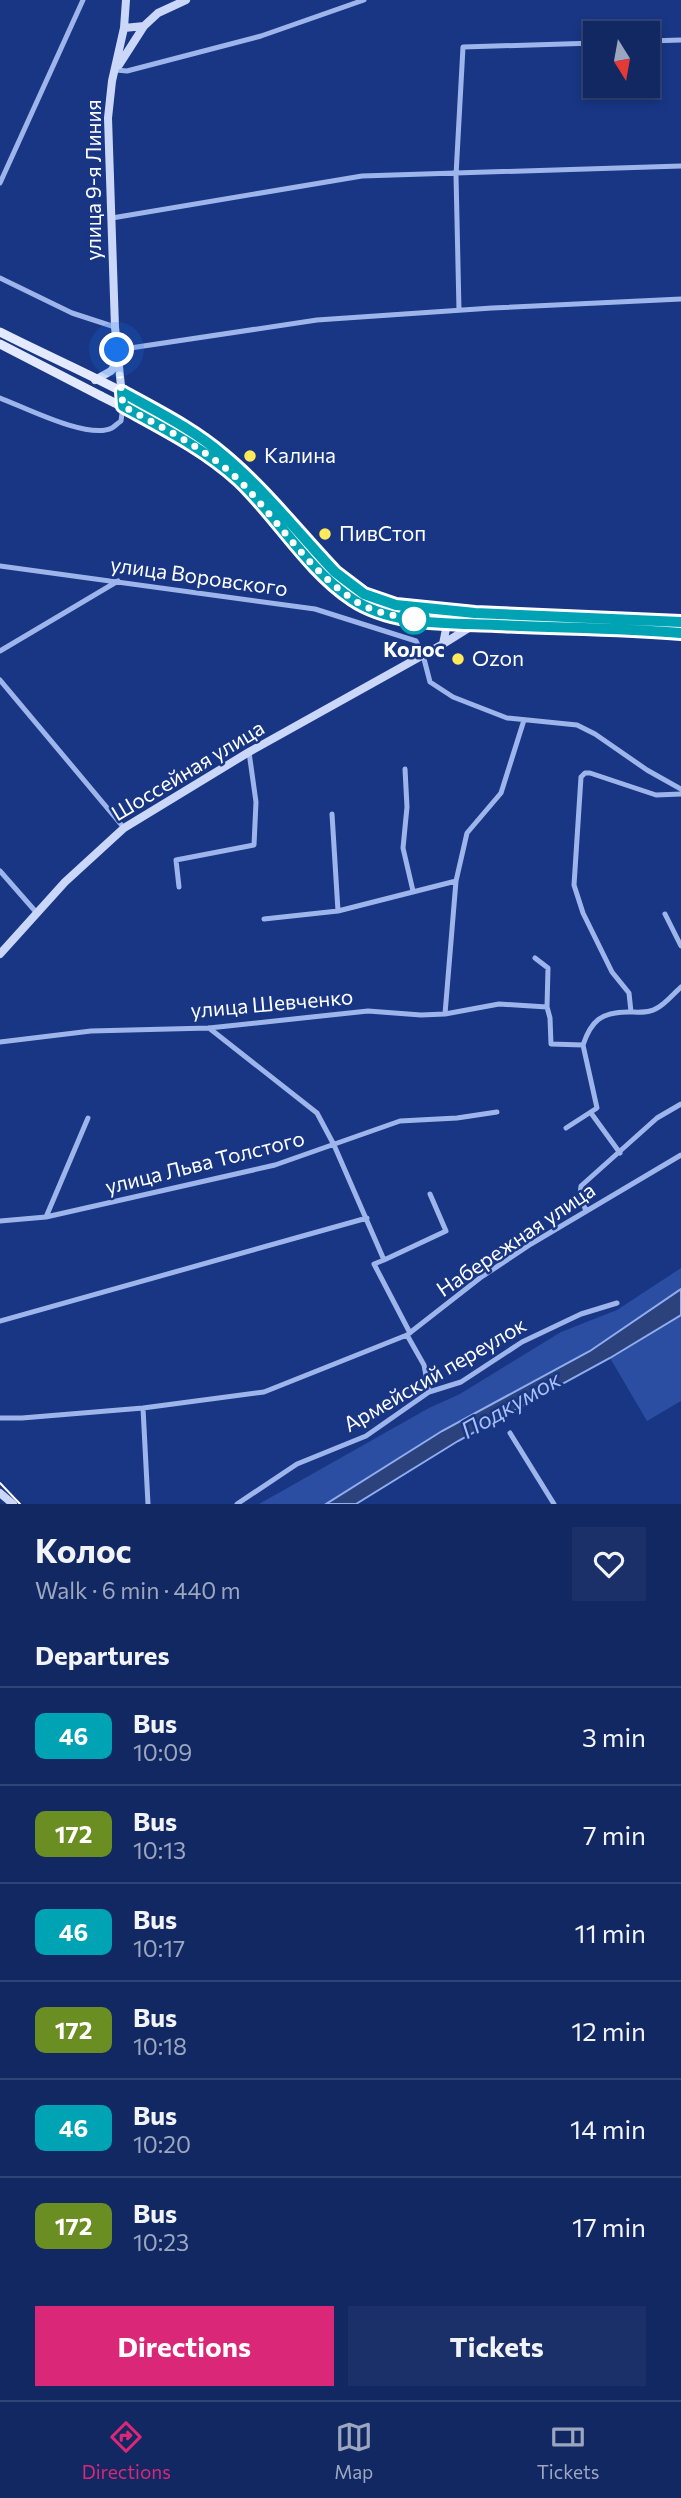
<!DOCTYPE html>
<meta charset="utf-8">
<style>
body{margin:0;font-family:Commissioner,sans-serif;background:#1b3069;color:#f1f3f6;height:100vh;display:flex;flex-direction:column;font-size:26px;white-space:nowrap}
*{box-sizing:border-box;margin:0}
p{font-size:23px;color:#9ca6be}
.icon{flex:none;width:38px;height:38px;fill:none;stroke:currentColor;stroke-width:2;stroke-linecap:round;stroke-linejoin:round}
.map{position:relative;height:1504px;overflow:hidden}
.sheet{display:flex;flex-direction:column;background:#122863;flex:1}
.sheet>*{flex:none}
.badge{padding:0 14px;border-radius:10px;font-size:24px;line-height:46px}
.needle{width:46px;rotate:169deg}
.fabs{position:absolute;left:583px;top:21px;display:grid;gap:14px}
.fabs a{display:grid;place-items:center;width:77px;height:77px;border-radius:0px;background:#122863;box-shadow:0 4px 10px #0003,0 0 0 2px #314478;font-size:35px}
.you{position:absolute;width:35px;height:35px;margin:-18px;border:5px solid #fff;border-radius:50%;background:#1a73e8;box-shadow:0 0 0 10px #1a73e833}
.map>.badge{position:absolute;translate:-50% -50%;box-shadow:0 0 0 4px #fff}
h2{padding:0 35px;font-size:26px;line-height:63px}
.round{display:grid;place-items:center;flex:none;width:74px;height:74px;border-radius:0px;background:#1b3069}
.headline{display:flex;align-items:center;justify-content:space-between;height:119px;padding:0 35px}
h1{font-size:33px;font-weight:700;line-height:52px}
.primary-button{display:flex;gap:14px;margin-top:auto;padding:14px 35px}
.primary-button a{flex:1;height:80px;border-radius:0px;background:#db2777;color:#fff;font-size:28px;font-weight:700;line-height:80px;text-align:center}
.primary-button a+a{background:#1b3069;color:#f1f3f6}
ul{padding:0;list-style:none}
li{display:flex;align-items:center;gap:21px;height:98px;padding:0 35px;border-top:2px solid #314478}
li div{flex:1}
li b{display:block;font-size:26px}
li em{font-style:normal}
li .badge{min-width:77px;font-weight:700;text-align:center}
.menu{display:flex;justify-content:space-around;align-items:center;height:98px;border-top:2px solid #314478;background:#122863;font-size:19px;color:#9ca6be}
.menu a{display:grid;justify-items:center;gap:4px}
.menu .current{color:#db2777}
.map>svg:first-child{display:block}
</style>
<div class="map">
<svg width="681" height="1504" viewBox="0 0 681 1504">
<rect width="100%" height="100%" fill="#183684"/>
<path fill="#2b4ea3" d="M681,1268V1289L590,1351L396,1459L326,1504H259L429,1408L460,1394L561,1332L617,1310Z
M681,1315V1401L647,1421L610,1358Z"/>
<path fill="#2c427c" stroke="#90adef" stroke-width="2" d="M681,1289V1315L610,1358L458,1441L356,1504H326L442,1431L590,1351Z"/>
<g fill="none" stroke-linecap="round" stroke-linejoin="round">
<path stroke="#9eb5ec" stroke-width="5" d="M648,41L681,40
M116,70L127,71L261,36L364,0
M0,183L83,0
M112,218L362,176L681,166
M0,278L72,313L115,327
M459,310L456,175L463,47L595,43
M117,350L317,320L492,308L681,299
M0,398C24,407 88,440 112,428C115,426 118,423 121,421L123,406
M0,566L315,609L416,641L423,655L430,682L453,697L507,718L577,725L595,734L647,770L681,789
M0,651L118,581
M0,680L124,828
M405,769L407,807L403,848L413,891
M332,814L338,911
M0,871L36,912
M179,887L176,860L254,845L256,802L249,752
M665,914L681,946
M264,919L338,911L456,881
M535,958L548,968L547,1007
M631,1012L629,993L612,972L583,913L574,885L581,777L585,773H590L656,795L681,794
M445,1014L456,881L467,833L501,793L524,720
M209,1028L317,1113L334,1145L384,1260L374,1264L410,1333
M0,1042L91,1031L209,1028L368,1011L421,1015L445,1014L499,1004L547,1007L550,1018L551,1044L583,1045C591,1021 601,1012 628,1012C635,1012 643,1013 650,1011C662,1008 672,995 681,987
M591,1113L620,1153
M566,1128L597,1108L583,1045
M586,1211L580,1195L581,1186L657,1118L681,1104
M46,1217L88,1118
M0,1221L46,1217L275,1165L400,1121L457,1118L497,1112
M384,1260L446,1231L430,1194
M0,1321L367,1218
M407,1335L424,1365L429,1392
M143,1408L148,1504
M0,1418H22L143,1408L264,1392L407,1335L480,1278L531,1244L681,1155
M510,1433L554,1504
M237,1504L297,1464L366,1436L429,1392L461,1382L522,1342L581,1314L617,1303"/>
<path stroke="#cad7f9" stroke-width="8" d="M124,28L144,26L158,13L186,0
M119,65L144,26
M95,380L111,371L118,361
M123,406L115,327L108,118L112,81L124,28L126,0
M435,622L443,625L446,629L443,644
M0,954L65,882L124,828L249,752L443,644L475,624V613
M0,1493L13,1504"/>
<path stroke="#e3e9ff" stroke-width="9" d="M0,332C71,368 158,403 220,452C262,485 299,533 335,572L364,594L396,605L475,613L681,623
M0,344C33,361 66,378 99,395C141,416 185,437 222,467C274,508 318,592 380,613C407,622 437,621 464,623C536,628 609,627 681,633"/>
<path stroke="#fff" stroke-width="2" d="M0,1483L20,1504"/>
</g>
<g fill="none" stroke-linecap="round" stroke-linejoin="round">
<defs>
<path id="line" d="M681,622L475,613L396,605L364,594L335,572C298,533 264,489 223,455C193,429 156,411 122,392L123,406C163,428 205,449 239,480C277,516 308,570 352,599C392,626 450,623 496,625C557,628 620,628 681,633"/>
</defs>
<use href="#line" stroke="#fff" stroke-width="16"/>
<use href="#line" stroke="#00a3b4" stroke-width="10"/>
<path stroke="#fff" stroke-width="7" stroke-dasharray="0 12.6" d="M117,350L123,406C163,428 207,449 240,481C277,519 307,568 351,598C370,612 393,616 416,619H414"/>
</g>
<g fill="#ffea59" stroke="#183684" stroke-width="2.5">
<circle cx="250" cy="456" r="7"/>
<circle cx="325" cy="534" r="7"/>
<circle cx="458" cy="659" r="7"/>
</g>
<circle fill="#fff" stroke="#00a3b4" stroke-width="3.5" cx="414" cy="619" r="14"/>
<g text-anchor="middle" stroke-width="5" stroke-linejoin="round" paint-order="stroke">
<g font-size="21" fill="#fff" stroke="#183684">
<text transform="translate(94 180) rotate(-90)" y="7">улица 9-я Линия</text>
<text transform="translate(199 577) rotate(8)" y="7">улица Воровского</text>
<text transform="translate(188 771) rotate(-31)" y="7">Шоссейная улица</text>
<text transform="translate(272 1004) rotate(-5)" y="7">улица Шевченко</text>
<text transform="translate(205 1163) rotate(-14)" y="7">улица Льва Толстого</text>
<text transform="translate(516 1240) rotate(-34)" y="7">Набережная улица</text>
<text transform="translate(435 1375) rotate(-30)" y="7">Армейский переулок</text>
</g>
<g font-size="21" fill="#fff" stroke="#183684" text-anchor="start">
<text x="264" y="463">Калина</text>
<text x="339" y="541">ПивСтоп</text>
<text x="472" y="666">Ozon</text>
</g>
<g font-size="21" font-weight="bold" fill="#fff" stroke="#183684">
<text x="414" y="657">Колос</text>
</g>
<g font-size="23" font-style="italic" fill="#a9bff4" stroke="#183684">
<text transform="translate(511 1405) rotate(-30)" y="8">Подкумок</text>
</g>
</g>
</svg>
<div class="fabs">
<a><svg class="needle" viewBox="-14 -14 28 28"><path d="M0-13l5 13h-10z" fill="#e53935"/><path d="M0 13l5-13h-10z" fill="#9ca6be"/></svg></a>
</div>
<div class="you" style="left:117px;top:350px"></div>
</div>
<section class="sheet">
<div class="headline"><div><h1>Колос</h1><p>Walk · 6 min · 440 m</p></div><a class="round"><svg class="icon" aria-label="heart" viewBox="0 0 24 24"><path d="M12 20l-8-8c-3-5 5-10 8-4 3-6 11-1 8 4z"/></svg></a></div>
<h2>Departures</h2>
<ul>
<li><span class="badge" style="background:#00a3b4;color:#fff">46</span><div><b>Bus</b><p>10:09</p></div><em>3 min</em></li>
<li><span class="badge" style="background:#6b8e23;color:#fff">172</span><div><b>Bus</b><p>10:13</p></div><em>7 min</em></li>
<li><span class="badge" style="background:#00a3b4;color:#fff">46</span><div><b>Bus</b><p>10:17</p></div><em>11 min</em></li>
<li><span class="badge" style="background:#6b8e23;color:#fff">172</span><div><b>Bus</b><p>10:18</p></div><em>12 min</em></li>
<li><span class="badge" style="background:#00a3b4;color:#fff">46</span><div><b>Bus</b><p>10:20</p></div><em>14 min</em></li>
<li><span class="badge" style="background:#6b8e23;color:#fff">172</span><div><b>Bus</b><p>10:23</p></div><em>17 min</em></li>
</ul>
<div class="primary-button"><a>Directions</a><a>Tickets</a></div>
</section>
<nav class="menu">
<a class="current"><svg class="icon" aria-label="directions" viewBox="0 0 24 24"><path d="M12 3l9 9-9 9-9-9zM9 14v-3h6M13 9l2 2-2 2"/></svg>Directions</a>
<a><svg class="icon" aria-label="map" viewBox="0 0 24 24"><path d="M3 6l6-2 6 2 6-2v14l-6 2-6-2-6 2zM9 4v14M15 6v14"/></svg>Map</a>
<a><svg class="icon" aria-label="tickets" viewBox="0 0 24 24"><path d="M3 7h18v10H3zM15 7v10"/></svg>Tickets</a>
</nav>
